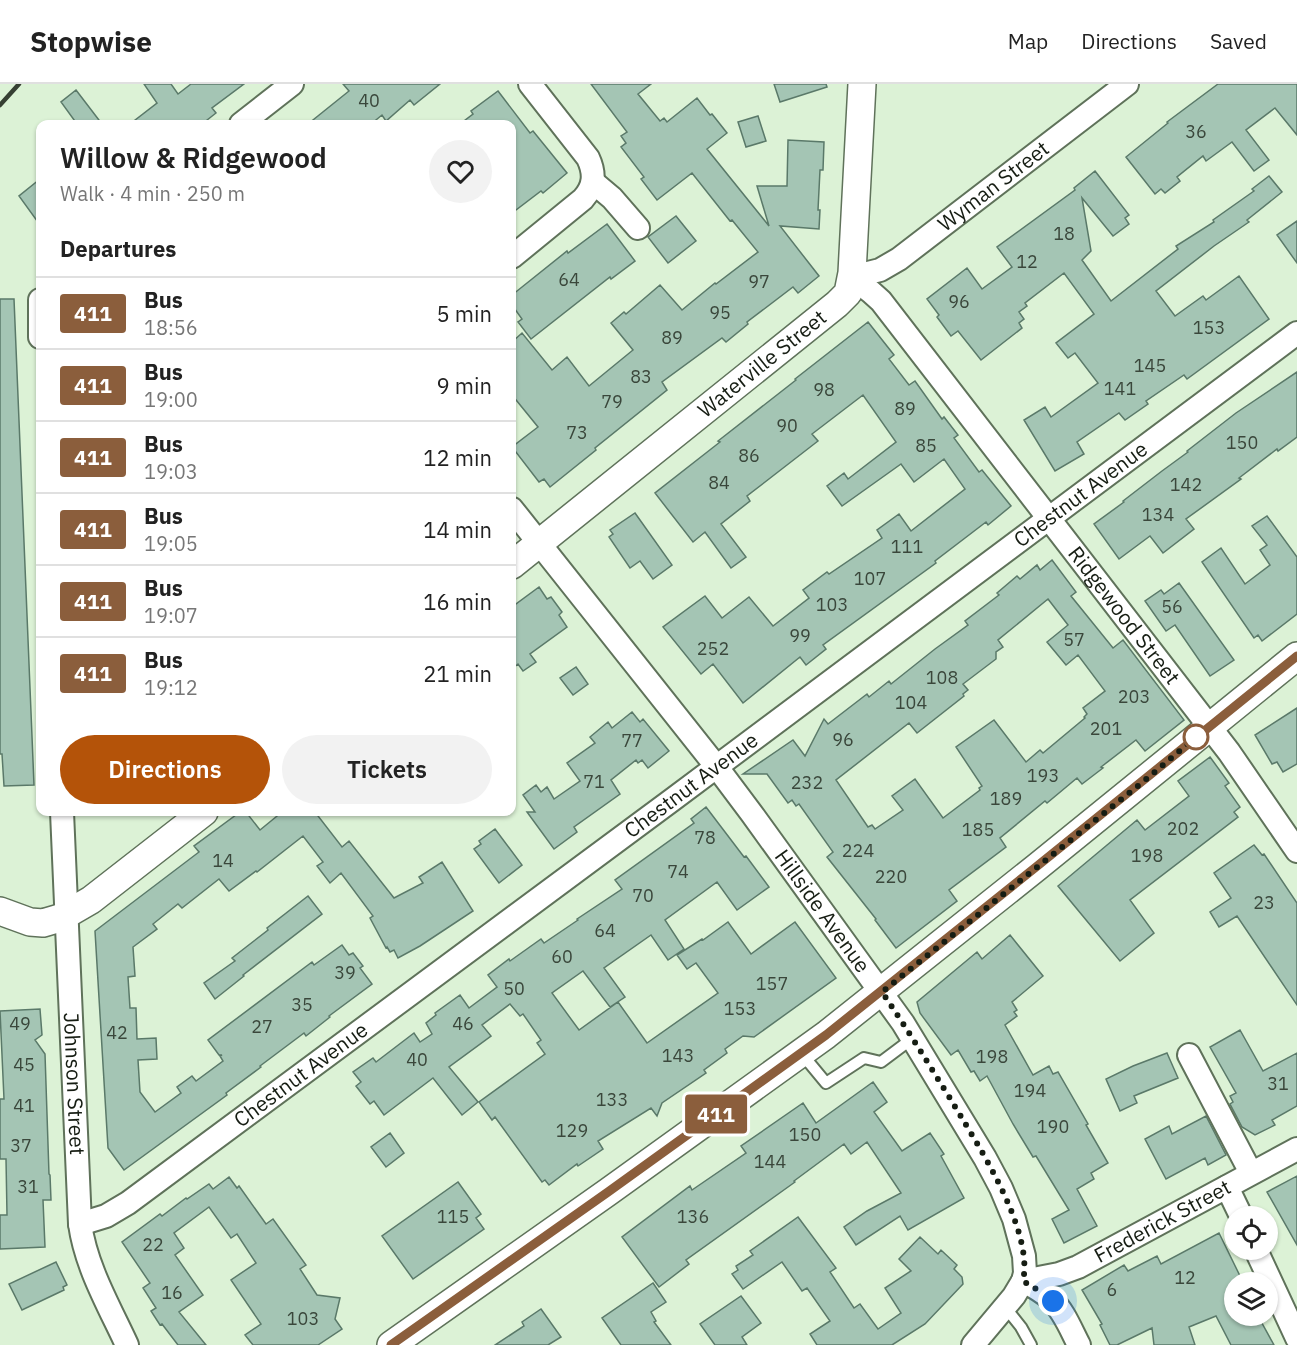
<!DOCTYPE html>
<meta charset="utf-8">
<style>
body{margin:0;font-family:"IBM Plex Sans",sans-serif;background:#f2f2f2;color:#222;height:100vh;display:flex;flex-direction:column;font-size:22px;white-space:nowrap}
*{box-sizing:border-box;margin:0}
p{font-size:20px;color:#767676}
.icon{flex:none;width:33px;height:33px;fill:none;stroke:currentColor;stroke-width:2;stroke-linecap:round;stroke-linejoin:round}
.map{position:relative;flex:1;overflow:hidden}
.sheet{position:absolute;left:36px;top:36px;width:480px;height:696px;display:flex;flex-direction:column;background:#fff;border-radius:12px;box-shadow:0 2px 4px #0004}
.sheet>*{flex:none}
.badge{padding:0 12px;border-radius:4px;font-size:21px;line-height:39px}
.buttons{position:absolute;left:1224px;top:1122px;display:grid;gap:12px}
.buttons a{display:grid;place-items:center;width:54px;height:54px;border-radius:50%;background:#fff;box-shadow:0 2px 4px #0004;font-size:30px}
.you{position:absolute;width:30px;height:30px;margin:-15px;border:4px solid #fff;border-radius:50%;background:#1a73e8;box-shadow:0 0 0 9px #1a73e833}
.map>.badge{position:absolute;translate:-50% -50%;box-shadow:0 0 0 3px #fff}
h2{padding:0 24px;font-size:22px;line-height:54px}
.round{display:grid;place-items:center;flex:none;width:63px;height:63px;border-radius:32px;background:#f2f2f2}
.headline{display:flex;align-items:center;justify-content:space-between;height:102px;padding:0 24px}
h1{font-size:28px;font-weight:600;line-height:45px}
.cta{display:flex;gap:12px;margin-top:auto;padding:12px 24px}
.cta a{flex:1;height:69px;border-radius:36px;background:#b45309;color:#fff;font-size:24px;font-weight:600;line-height:69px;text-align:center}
.cta a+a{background:#f2f2f2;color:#222}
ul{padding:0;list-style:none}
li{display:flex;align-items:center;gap:18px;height:72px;padding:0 24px;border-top:2px solid #e0e0e0}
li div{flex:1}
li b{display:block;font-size:22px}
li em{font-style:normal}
li .badge{min-width:66px;font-weight:700;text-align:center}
header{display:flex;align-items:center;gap:36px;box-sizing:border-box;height:84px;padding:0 30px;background:#fff;border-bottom:2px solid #e0e0e0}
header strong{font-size:28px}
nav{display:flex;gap:33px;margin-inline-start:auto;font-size:21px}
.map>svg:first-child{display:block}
</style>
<header>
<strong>Stopwise</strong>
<nav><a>Map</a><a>Directions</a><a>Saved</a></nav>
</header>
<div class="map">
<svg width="1297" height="1261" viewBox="0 0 1297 1261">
<rect width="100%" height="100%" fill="#dcf2d6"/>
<path fill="#a4c5b4" stroke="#5a7969" stroke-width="1.5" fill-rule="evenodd" d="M144,0H171L178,10L191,0H244L212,24L216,29L202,40H130L157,19Z
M343,0H440L414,21L410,16L386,37L382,31L371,40H308L349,7Z
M591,0H651L638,10L660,37L664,34L667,38L697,14L710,31L712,30L727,49L707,65L769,142L757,102H787L788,56L824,58L823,86H820L818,126H820L819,145L780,142L819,192L798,209L793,203L747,238L748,240L726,258L722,254L662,298L667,306L595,364L596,366L550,403L544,395L539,398L512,363L538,343L512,311V258L522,249L552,286L567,273L589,302L633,266L611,239L624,228L626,230L660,201L682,226L715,199L716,200L758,168L732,136L730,137L692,89L657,116L641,95L644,93L621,63L626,59L621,52L627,48Z
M774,0H826L827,3L780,18Z
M1218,0H1297V51L1275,24L1246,46L1269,76L1254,87L1232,58L1206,77L1203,72L1177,93L1180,97L1165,109L1161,105L1155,110L1126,73L1168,39L1167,38Z
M76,6L102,40H77L61,18Z
M498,7L530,49L533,47L567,89L543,109L541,107L512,129V40H460L473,30L471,27Z
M758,32L766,57L746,63L738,38Z
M1095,87L1129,131L1125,134L1129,140L1113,152L1082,114L1091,167L1082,176L1111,217L1178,165L1176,162L1214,138L1213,136L1254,107L1252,105L1269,92L1282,108L1247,136L1249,138L1214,162L1156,207L1175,232L1203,212L1206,216L1239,192L1269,235L1187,295L1184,291L1146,317L1148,320L1125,336L1119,329L1077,358L1084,370L1055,387L1024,336L1045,323L1051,333L1098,299L1075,269L1068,274L1056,259L1094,230L1064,189L1025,219L1027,222L1019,228L1024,235L1019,239L1022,244L981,276L958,247L951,252L937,233L939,231L927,215L967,184L982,205L1012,183L997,163L1075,106L1074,104Z
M40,95V141L19,112Z
M676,132L696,157L668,179L648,153Z
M1297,137V179L1277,151Z
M607,140L635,177L611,195L610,193L531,255L518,238L522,235L512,221V211L567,167L568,169Z
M0,215H14L34,701L4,702L2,670H0Z
M868,238L894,271L889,275L909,301L915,297L942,335L944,333L958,351L954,354L979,388L982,386L1011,422L988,441L986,438L935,477L936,479L823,561L826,565L806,581L800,573L743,619L713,580L701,590L663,543L705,512L722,534L749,513L773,542L809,514L803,506L827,488L829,490L882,454L877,446L899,430L911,447L965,405L944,375L914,398L901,380L842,422L827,402L844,389L848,395L896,358L863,311L812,350L818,357L747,412L750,417L721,440L746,473L731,484L705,448L693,458L655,409L720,358L718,357L796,296L795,295Z
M1297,288V353L1278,367L1277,365L1239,394L1241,395L1186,435L1194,445L1163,469L1150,452L1119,475L1094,440L1124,418L1123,417L1162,387L1188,368L1187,367L1236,329Z
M635,429L672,481L653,495L640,477L630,484L609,453L613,450L610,446Z
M1267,432L1297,473V530L1262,557L1258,551L1254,554L1202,478L1221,464L1245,500L1270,481L1260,466L1267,461L1252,442Z
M1052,476L1076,508L1071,512L1113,564L1123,556L1184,636L1145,667L1136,656L1101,683L1103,684L1082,700L1077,694L1047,719L1045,717L1000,754L1006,763L949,806L957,817L896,864L875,836L876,835L827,773L833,768L799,720L796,722L792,716L788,719L767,690H743L793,656L805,672L824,635L828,640L867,610L869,613L889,597L891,600L935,565L968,541L965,537L999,511L997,509L1017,492L1020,495L1037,481L1040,486ZM1048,515L1068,541L1047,558L1066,581L1078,571L1105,607L1083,624L1087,630L1084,633L1085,634L1043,669L1040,666L1026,678L994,636L956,663L982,702L979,704L980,706L943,734L915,695L892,712L903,726L875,745L872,741L868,743L836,696L909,639L917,649L964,612L963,610L968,606L963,600L996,575V568L1003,563L998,556Z
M1179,499L1234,576L1210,592L1175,541L1166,547L1145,517L1161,506L1164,510Z
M539,503L547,515L551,513L562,528L559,531L567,543L530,570L536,578L523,587L518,580L512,585V523Z
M576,583L588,600L573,611L560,594Z
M1297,624V680L1283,688L1277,678L1272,680L1255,651Z
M632,628L640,638L643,635L669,667L648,684L642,676L638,679L636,676L611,696L620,710L574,743L577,748L554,765L527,728H535L523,711L536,701L541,708L547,703L554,715L580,697L567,679L595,659L590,653L608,638L612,644Z
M1210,673L1229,699L1225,702L1240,723L1234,728L1238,733L1130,816L1154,849L1120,877L1058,802L1137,736L1145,746L1189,712L1178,697Z
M706,723L744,773L746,772L769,803L737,826L717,798L665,836L684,865L668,876L651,851L604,884L625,913L610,923L583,887L552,909L579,946L618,918L647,959L718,909L696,879L687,885L677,871L702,855L703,856L728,838L751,870L795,838L836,894L754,953L743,952L725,965L727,969L704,986L706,989L662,1019L657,1032L651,1024L598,1057L603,1065L578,1082L577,1080L549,1101L545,1096L542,1098L495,1033L492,1036L479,1018L545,970L537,959L541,956L523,930L520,932L510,920L482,941L491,952L449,983L478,1018L462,1031L433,994L384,1031L374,1017L370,1020L356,1002L361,998L353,988L373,974L376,978L414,949L420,958L432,950L426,939L436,931L435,929L460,911L469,924L497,903L488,891L509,875L510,877L541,855L544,859L578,836L577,835L622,805L615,796L694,739L691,735Z
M240,728H246L260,746L282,728H315L342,763L349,757L394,814L423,799L419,793L442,778L473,827L420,862L398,874L394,866L390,868L387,863L386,864L370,834L373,832L341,789L330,799L317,782L323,778L303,752L257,788L256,787L229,807L219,795L182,824L178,820L153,840L157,845L133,863L135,892L128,893L130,924H136L137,955L156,954L157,975L138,976L140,1008L155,1028L181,1009L177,1003L192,992L196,997L223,977L220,972L222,971H219L208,956L312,878L314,881L342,861L349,871L353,869L363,882L360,884L372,900L329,932L330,933L306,952L304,949L260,982L261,983L226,1009L227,1011L124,1086L108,1064L95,847L199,768L194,762Z
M495,745L522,781L499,799L474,765L481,760L479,757Z
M1254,761L1262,771L1264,770L1297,819V921L1237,832L1219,843L1210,828L1231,814L1214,789Z
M308,812L322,830L243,891L244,892L215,915L204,899L235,877L232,874L268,846L267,844Z
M1010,851L1043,892L1012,918L1017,926L1014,928L1017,932L1005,941L1033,991L1049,982L1053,990L1058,988L1088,1040L1086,1041L1108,1079L1091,1089L1094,1095L1077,1105L1097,1142L1064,1159L1052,1135L1069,1126L1036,1072L1033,1073L1013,1040L987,992L980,997L974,987L971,988L958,966L951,971L920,929L917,918L977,868L982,875Z
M40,925L42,951L35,956L45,970L49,1090L50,1091L51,1116H43L45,1163L0,1165V1131H7L6,1075H0V1015H4L0,927Z
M1240,946L1263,987L1297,969V1022L1272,1036L1275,1041L1255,1051L1242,1043L1230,1020L1233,1018L1230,1012L1236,1009L1210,963Z
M1167,969L1178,994L1134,1012L1137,1019L1120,1027L1106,995L1133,982Z
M873,998L887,1018L874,1028L902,1067L930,1049L944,1070L941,1072L964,1114L908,1146L900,1132L856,1161L844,1143L867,1127L901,1109L867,1058L851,1070L844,1060L794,1097L795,1098L686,1176L689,1180L659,1203L622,1153L690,1102L692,1106L746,1069L741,1062L803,1019L816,1039Z
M1206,1032L1226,1071L1208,1081L1205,1074L1166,1095L1145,1055L1169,1042L1172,1050Z
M390,1049L404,1069L386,1083L371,1063Z
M1297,1092V1161L1267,1108Z
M229,1093L237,1104L239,1102L266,1140L273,1135L306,1181L300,1185L317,1211L340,1214L335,1235L342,1245L318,1261H253L245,1251L261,1240L231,1196L256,1179L237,1150L231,1154L209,1123L174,1149L184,1164L175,1171L203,1211L179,1228L206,1261H178L162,1240L160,1241L151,1227L156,1224L143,1204L150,1199L122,1158L160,1130L162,1132L186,1114L187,1115L209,1100L213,1105Z
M458,1098L481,1130L476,1134L484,1145L413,1195L382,1152Z
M798,1133L836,1184L830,1188L854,1224L860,1220L878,1245L901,1229L885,1204L911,1187L899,1175L920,1153L938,1170L941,1166L957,1181L954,1185L962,1193L963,1200L925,1240L892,1261H817L810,1250L830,1237L807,1204L802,1207L782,1178L743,1205L732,1190L738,1186L736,1182L753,1171L750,1167Z
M1219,1149L1241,1194L1234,1198V1232H1258L1274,1261H1231L1216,1232L1189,1243L1195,1261H1154L1152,1244L1117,1261H1110L1100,1241L1102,1240L1082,1206L1124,1181L1128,1187L1157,1172L1161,1180Z
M56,1178L67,1201L63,1203L64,1206L22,1226L9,1200Z
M653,1199L666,1218L651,1228L656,1237L654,1238L671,1261H621L602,1234Z
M741,1212L761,1239L742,1253L747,1261H715L700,1240Z
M541,1225L561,1253L548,1261H495L524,1242L522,1238Z"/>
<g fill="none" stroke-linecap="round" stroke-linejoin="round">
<defs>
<path id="service" d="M802,970L826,999L864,974L881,978L913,954
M1005,1223L1021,1243L1031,1261"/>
<g id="minor">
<path d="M241,40L292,0"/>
<path d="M593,98L612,114L638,144"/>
<path d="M512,173L583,115C595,102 595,89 588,74L530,0"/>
<path id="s1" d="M852,193L871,208L881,217L1229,668L1297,767"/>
<path id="s2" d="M852,193L880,186L899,175L1127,0"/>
<path d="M40,216V253"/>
<path id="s3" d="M512,425L716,682L752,730L903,939L985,1074L1001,1104L1014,1135L1024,1172L1025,1189L1023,1197L1014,1212L973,1261"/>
<path id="s4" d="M62,728L80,1140C86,1183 109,1222 127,1261"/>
<path d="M1189,971L1251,1089"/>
<path d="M1227,1103L1241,1132"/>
<path id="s5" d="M80,1140L106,1132L128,1119L672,716L1297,249"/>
<path d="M1256,1166L1297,1254"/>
<path id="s6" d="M1023,1197L1059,1190L1078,1183L1297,1065"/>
<path d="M1023,1197C1033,1202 1043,1208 1051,1215C1064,1227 1071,1246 1079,1261"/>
</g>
<g id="tertiary">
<path id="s7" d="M512,481L837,220L848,209L852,189L862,0"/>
<path d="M0,827L30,838L43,839L60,834L91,816L204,728"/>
<path d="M391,1261L608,1108L826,951L1037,783L1297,572"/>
</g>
</defs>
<use href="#service" stroke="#5f725a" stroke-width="14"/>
<use href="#minor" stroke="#5f725a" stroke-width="26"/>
<use href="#tertiary" stroke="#5f725a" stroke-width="30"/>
<use href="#service" stroke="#fff" stroke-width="10"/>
<use href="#minor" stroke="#fff" stroke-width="22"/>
<use href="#tertiary" stroke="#fff" stroke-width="27"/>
<path stroke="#364033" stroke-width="4.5" d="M0,21L19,0"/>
</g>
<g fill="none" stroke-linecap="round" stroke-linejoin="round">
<defs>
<path id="line" d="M391,1261L608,1108L826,951L1036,783L1297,572"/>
</defs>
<use href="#line" stroke="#fff" stroke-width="14"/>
<use href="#line" stroke="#8b5e3c" stroke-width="9"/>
<path stroke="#161d13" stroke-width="6" stroke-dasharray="0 10.8" d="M1053,1217L1046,1211L1023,1197C1034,1145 977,1060 951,1016C928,979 906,943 882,908L1144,697L1196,653"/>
</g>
<circle fill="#fff" stroke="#8b5e3c" stroke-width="3" cx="1196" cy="653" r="12"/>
<g text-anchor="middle" stroke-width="6" stroke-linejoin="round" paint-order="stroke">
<g font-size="18" fill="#3a473b">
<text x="369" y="23">40</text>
<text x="1196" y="54">36</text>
<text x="1064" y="156">18</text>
<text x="1027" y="184">12</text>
<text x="569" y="202">64</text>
<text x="759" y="204">97</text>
<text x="959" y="224">96</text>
<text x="720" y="235">95</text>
<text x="1209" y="250">153</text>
<text x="672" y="260">89</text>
<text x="1150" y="288">145</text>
<text x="641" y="299">83</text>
<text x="1120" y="311">141</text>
<text x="824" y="312">98</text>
<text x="612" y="324">79</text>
<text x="905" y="331">89</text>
<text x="787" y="348">90</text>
<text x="577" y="355">73</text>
<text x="1242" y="365">150</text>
<text x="926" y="368">85</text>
<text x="749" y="378">86</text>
<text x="719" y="405">84</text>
<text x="1186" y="407">142</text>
<text x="1158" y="437">134</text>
<text x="907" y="469">111</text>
<text x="870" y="501">107</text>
<text x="832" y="527">103</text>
<text x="1172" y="529">56</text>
<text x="800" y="558">99</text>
<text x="1074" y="562">57</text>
<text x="713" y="571">252</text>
<text x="942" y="600">108</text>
<text x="1134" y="619">203</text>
<text x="911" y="625">104</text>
<text x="1106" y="651">201</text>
<text x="843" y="662">96</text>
<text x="632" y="663">77</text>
<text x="1043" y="698">193</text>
<text x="594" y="704">71</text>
<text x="807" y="705">232</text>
<text x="1006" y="721">189</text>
<text x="1183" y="751">202</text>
<text x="978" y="752">185</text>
<text x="705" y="760">78</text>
<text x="858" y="773">224</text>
<text x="1147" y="778">198</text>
<text x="223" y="783">14</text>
<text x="678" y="794">74</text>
<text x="891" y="799">220</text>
<text x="643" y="818">70</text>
<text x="1264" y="825">23</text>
<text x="605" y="853">64</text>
<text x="562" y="879">60</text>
<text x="345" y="895">39</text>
<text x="772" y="906">157</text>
<text x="514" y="911">50</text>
<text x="302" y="927">35</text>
<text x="740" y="931">153</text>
<text x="20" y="946">49</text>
<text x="463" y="946">46</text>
<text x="262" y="949">27</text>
<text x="117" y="955">42</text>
<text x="678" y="978">143</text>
<text x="992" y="979">198</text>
<text x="417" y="982">40</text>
<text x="24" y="987">45</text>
<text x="1278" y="1006">31</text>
<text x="1030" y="1013">194</text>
<text x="612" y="1022">133</text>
<text x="24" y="1028">41</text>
<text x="1053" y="1049">190</text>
<text x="572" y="1053">129</text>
<text x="805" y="1057">150</text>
<text x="21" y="1068">37</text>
<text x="770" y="1084">144</text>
<text x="28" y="1109">31</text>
<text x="453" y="1139">115</text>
<text x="693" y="1139">136</text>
<text x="153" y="1167">22</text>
<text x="1185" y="1200">12</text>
<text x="1112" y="1212">6</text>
<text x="172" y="1215">16</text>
<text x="303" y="1241">103</text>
</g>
<g font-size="21" fill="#161d13" stroke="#dcf2d6">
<text dy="7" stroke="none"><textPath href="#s2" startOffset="170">Wyman Street</textPath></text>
<text dy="7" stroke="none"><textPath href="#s7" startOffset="321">Waterville Street</textPath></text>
<text dy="7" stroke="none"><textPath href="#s5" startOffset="1240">Chestnut Avenue</textPath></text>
<text dy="7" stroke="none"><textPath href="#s1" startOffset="435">Ridgewood Street</textPath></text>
<text dy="7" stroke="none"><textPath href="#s5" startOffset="754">Chestnut Avenue</textPath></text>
<text dy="7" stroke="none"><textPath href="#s3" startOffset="508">Hillside Avenue</textPath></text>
<text dy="7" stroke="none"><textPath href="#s5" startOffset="268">Chestnut Avenue</textPath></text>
<text dy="7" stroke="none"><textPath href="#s4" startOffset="272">Johnson Street</textPath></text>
<text dy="7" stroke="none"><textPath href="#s6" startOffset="153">Frederick Street</textPath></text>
</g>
</g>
</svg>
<div class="buttons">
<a><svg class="icon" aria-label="locate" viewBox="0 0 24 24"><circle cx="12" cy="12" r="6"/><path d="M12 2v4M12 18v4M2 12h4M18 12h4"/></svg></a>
<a><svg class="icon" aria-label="layers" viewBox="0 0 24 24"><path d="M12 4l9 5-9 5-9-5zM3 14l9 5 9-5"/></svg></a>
</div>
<div class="you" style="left:1053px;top:1217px"></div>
<b class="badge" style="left:716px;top:1030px;background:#8b5e3c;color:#fff">411</b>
<section class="sheet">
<div class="headline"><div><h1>Willow &amp; Ridgewood</h1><p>Walk · 4 min · 250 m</p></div><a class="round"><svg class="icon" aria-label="heart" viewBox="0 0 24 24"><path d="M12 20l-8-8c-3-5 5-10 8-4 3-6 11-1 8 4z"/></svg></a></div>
<h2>Departures</h2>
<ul>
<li><span class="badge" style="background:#8b5e3c;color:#fff">411</span><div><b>Bus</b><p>18:56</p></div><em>5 min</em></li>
<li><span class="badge" style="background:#8b5e3c;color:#fff">411</span><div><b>Bus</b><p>19:00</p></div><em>9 min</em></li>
<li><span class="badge" style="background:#8b5e3c;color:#fff">411</span><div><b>Bus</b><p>19:03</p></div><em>12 min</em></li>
<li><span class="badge" style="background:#8b5e3c;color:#fff">411</span><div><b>Bus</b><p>19:05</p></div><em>14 min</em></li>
<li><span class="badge" style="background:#8b5e3c;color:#fff">411</span><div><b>Bus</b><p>19:07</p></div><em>16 min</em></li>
<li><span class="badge" style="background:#8b5e3c;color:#fff">411</span><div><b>Bus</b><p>19:12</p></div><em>21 min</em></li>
</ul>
<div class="cta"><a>Directions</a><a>Tickets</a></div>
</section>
</div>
